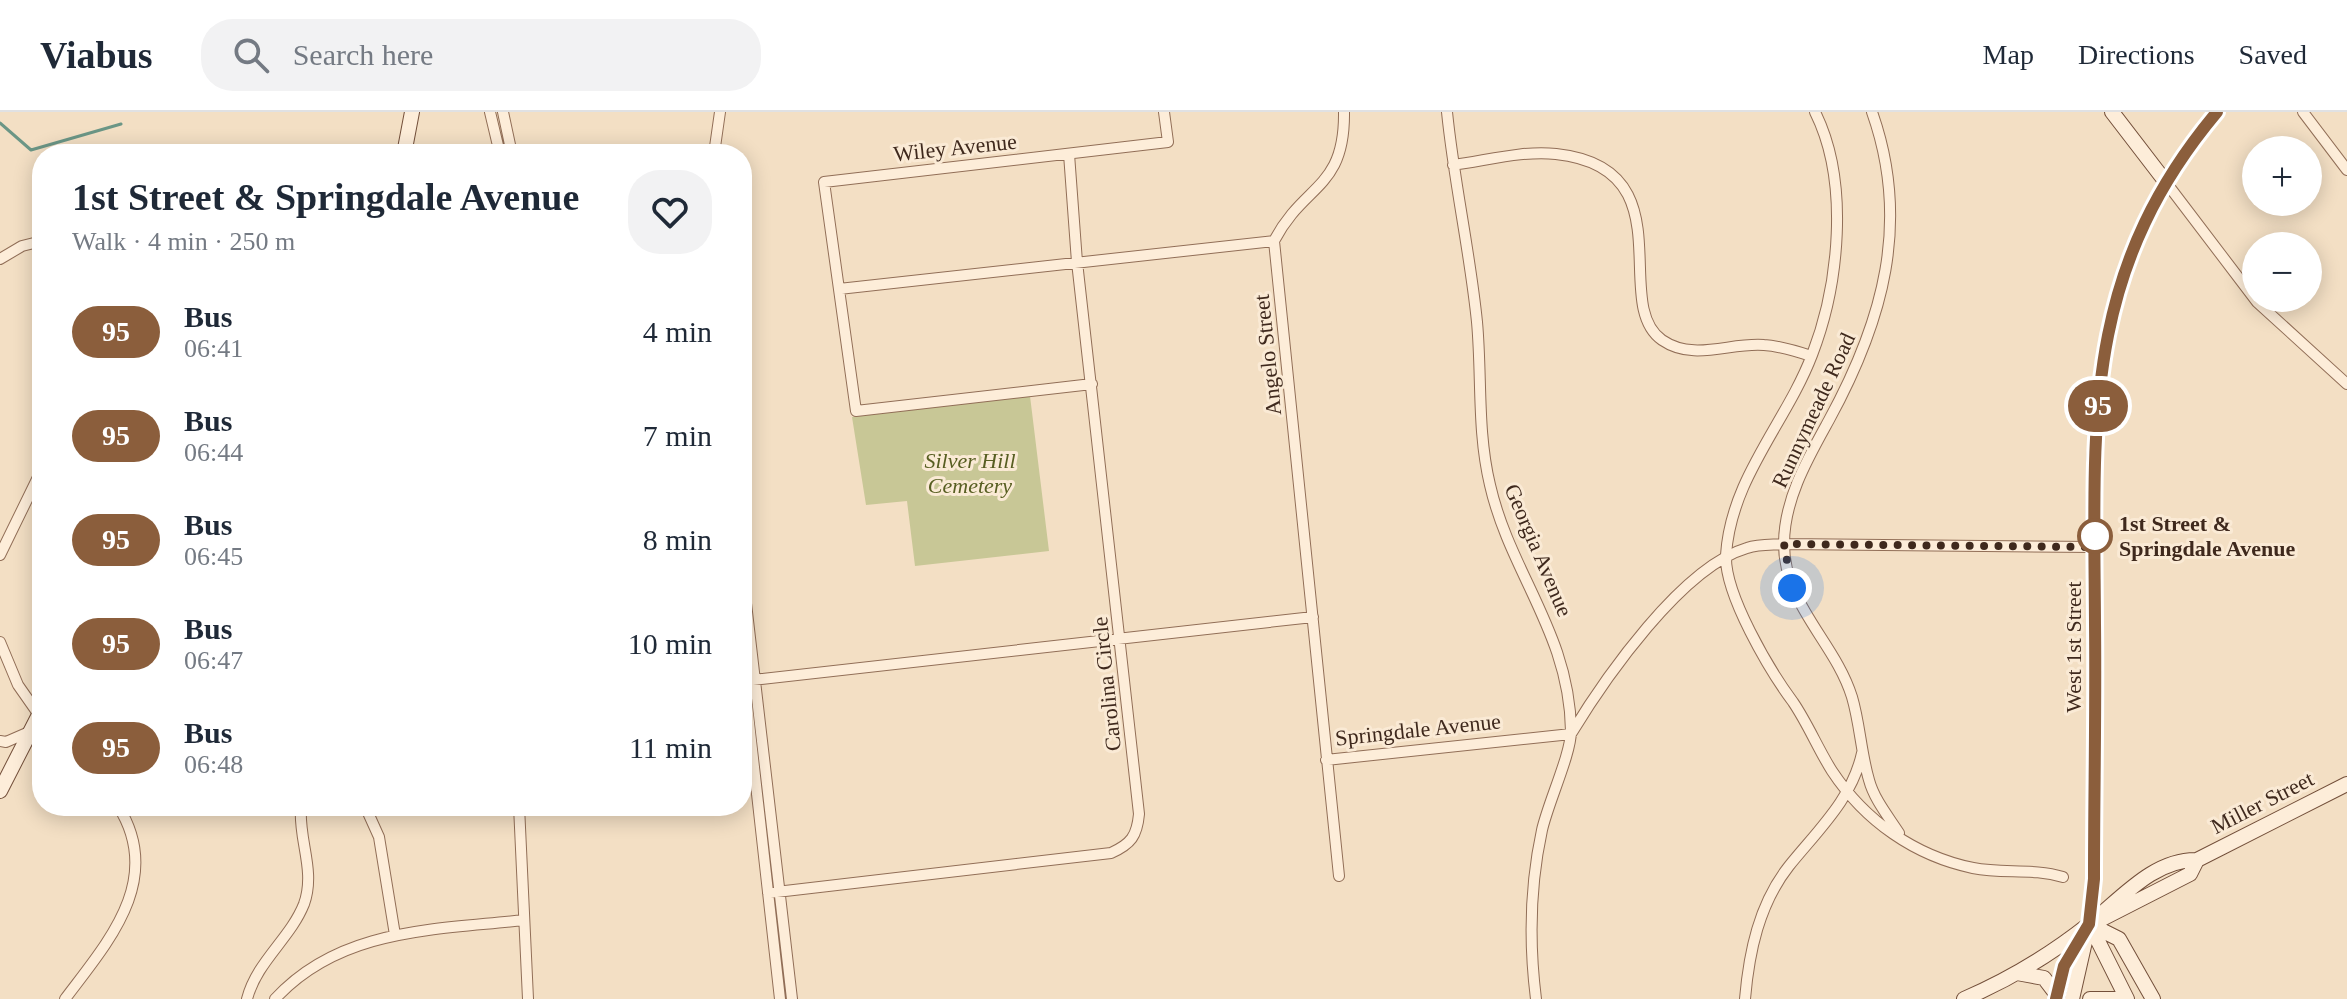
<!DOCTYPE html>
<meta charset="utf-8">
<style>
body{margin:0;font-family:"Times New Roman",serif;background:#f2f2f3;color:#1f2937;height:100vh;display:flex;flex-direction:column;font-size:30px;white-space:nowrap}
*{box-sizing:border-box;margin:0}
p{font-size:26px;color:#747a83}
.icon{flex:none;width:44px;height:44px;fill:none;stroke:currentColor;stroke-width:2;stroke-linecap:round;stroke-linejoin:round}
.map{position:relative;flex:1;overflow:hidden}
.panel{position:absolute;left:32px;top:32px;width:720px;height:672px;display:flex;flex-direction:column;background:#fff;border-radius:32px;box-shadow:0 4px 20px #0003}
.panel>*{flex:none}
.badge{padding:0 16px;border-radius:26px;font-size:28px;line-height:52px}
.buttons{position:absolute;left:2242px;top:24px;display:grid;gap:16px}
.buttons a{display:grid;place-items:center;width:80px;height:80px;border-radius:50%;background:#fff;box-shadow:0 4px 20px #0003;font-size:40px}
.you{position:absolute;width:40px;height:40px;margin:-20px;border:6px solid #fff;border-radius:50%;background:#1a73e8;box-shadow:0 0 0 12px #1a73e833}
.map>.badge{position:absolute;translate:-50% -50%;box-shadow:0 0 0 4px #fff}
.round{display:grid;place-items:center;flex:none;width:84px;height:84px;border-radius:32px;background:#f2f2f3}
.head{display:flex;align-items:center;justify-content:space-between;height:136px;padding:0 40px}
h1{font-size:38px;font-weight:700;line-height:60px}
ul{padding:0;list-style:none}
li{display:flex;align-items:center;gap:24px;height:104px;padding:0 40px}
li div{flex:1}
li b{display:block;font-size:30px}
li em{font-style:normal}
li .badge{min-width:88px;font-weight:700;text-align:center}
header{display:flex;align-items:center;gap:48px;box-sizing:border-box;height:112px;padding:0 40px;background:#fff;border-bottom:2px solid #e0e1e3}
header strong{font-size:38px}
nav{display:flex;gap:44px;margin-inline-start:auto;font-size:28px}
.search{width:560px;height:72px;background:#f2f2f3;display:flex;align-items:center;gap:20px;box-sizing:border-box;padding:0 28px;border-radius:32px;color:#747a83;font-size:30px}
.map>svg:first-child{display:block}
</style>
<header>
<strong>Viabus</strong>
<div class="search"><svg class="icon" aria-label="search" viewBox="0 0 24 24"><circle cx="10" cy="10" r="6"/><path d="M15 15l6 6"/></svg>Search here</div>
<nav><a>Map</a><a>Directions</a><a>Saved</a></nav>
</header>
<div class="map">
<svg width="2347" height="887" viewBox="0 0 2347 887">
<rect width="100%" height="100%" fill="#f3dfc4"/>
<path fill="#c8c796" d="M1030,284L1049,439L915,454L907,389L866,393L852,305Z"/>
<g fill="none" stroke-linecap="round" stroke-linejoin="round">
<path stroke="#6b9686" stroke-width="3" d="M0,11L31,38L121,12"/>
<defs>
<path id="street" d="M490,0L500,42
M503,0L512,42
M1447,0C1454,70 1470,140 1477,210C1482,265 1477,319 1490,373C1510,461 1570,522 1571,619C1571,642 1548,691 1542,718C1530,773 1529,831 1536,887
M1815,0C1850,70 1839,173 1812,243C1786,311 1731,366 1726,443C1724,482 1770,559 1793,590C1808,612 1818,637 1832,659C1865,709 1915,744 1973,756C2003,762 2033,756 2063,765
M1872,0C1911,110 1883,209 1829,308C1808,346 1784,387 1784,432C1784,493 1835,530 1852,585C1860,612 1861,641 1869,668C1874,687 1888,704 1899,721
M2303,0L2347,58
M714,42L720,0
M1453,53C1485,49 1524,38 1556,42C1688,56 1609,191 1662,228C1694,250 1730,230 1764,233C1780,234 1796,239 1811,244
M2165,69L2257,190L2347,272
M0,147L22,134L42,129
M839,177L1274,129
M1092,272L856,299L824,70L1168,30L1164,0
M0,443L42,357
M742,457L792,887
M0,530L18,573L39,603
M742,548L780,887
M744,569L1313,505
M0,629L6,630L29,620L42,629
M1326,648L1571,622C1605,566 1682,455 1747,436C1759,432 1772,433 1784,432L2094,435
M365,694L379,725L395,823
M519,694L528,887
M1339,764L1274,129C1304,71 1345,78 1344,0
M768,781L1111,741C1131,732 1137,724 1139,702L1077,150L1069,42
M65,887C107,831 165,768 118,694
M247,887C257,849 290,827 304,792C316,758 298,728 301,694
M275,887C340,816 435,818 524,808
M1745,887C1749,840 1759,792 1789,754C1818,718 1852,687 1862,641"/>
<path id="secondary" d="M2112,0L2165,69
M404,42L412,0
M0,679L42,597
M2098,809L2190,762L2197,748
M2089,812L2119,827L2153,887
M2090,813L2127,887
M2017,861L2044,866L2057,883
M1964,887C2008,868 2050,843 2088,813C2120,788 2153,747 2197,748L2347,672
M2056,887L2064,854L2083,823
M2072,887L2089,812L2094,767C2094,684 2096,601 2095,518C2093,319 2080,162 2217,0
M2090,887H2122"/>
</defs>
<use href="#street" stroke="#916e57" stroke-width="12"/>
<use href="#secondary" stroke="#734f3a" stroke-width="16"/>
<use href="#street" stroke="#fdedd9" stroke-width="10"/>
<use href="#secondary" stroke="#fdedd9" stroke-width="14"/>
</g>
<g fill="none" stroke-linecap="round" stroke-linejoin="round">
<defs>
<path id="line" d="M2056,887L2064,854L2089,812L2094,767C2094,682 2096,597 2095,512C2094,313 2081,162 2217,0"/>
</defs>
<use href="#line" stroke="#fff" stroke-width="18"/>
<use href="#line" stroke="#8b5e3c" stroke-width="12"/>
<path stroke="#3f291d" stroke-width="8" stroke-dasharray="0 14.4" d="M1792,476L1784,432L2094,435L2095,424"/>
</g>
<circle fill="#fff" stroke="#8b5e3c" stroke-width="4" cx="2095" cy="424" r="16"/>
<g text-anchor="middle" stroke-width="6" stroke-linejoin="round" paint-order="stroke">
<g font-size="22" fill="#3f291d" stroke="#faead5">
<text transform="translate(955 35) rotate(-6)" y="8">Wiley Avenue</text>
<text transform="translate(1267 243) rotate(-96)" y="8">Angelo Street</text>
<text transform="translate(1813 298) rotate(-65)" y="8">Runnymeade Road</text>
<text transform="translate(1539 438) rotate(67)" y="8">Georgia Avenue</text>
<text transform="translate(2073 535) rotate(-90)" y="8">West 1st Street</text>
<text transform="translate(1106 572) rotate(-96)" y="8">Carolina Circle</text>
<text transform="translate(1418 617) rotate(-6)" y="8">Springdale Avenue</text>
<text transform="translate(2262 690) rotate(-27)" y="8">Miller Street</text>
</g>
<g font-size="22" font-style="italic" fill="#575e21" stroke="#faead5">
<text x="970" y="356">Silver Hill<tspan x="970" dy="25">Cemetery</tspan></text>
</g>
<g font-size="22" font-weight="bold" fill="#3f291d" stroke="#faead5" text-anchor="start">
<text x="2119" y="419">1st Street &amp;<tspan x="2119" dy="25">Springdale Avenue</tspan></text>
</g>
</g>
</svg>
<div class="buttons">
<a>+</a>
<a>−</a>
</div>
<div class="you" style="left:1792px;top:476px"></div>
<b class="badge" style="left:2098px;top:294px;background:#8b5e3c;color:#fff">95</b>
<section class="panel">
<div class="head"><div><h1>1st Street &amp; Springdale Avenue</h1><p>Walk · 4 min · 250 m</p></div><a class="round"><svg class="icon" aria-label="heart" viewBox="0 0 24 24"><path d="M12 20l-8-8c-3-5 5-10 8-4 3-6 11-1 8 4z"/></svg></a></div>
<ul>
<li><span class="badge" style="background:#8b5e3c;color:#fff">95</span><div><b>Bus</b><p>06:41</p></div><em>4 min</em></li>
<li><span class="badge" style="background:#8b5e3c;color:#fff">95</span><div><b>Bus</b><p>06:44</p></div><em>7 min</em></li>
<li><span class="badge" style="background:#8b5e3c;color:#fff">95</span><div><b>Bus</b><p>06:45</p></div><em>8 min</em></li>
<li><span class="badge" style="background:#8b5e3c;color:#fff">95</span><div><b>Bus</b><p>06:47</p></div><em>10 min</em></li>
<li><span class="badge" style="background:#8b5e3c;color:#fff">95</span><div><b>Bus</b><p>06:48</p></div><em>11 min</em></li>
</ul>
</section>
</div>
